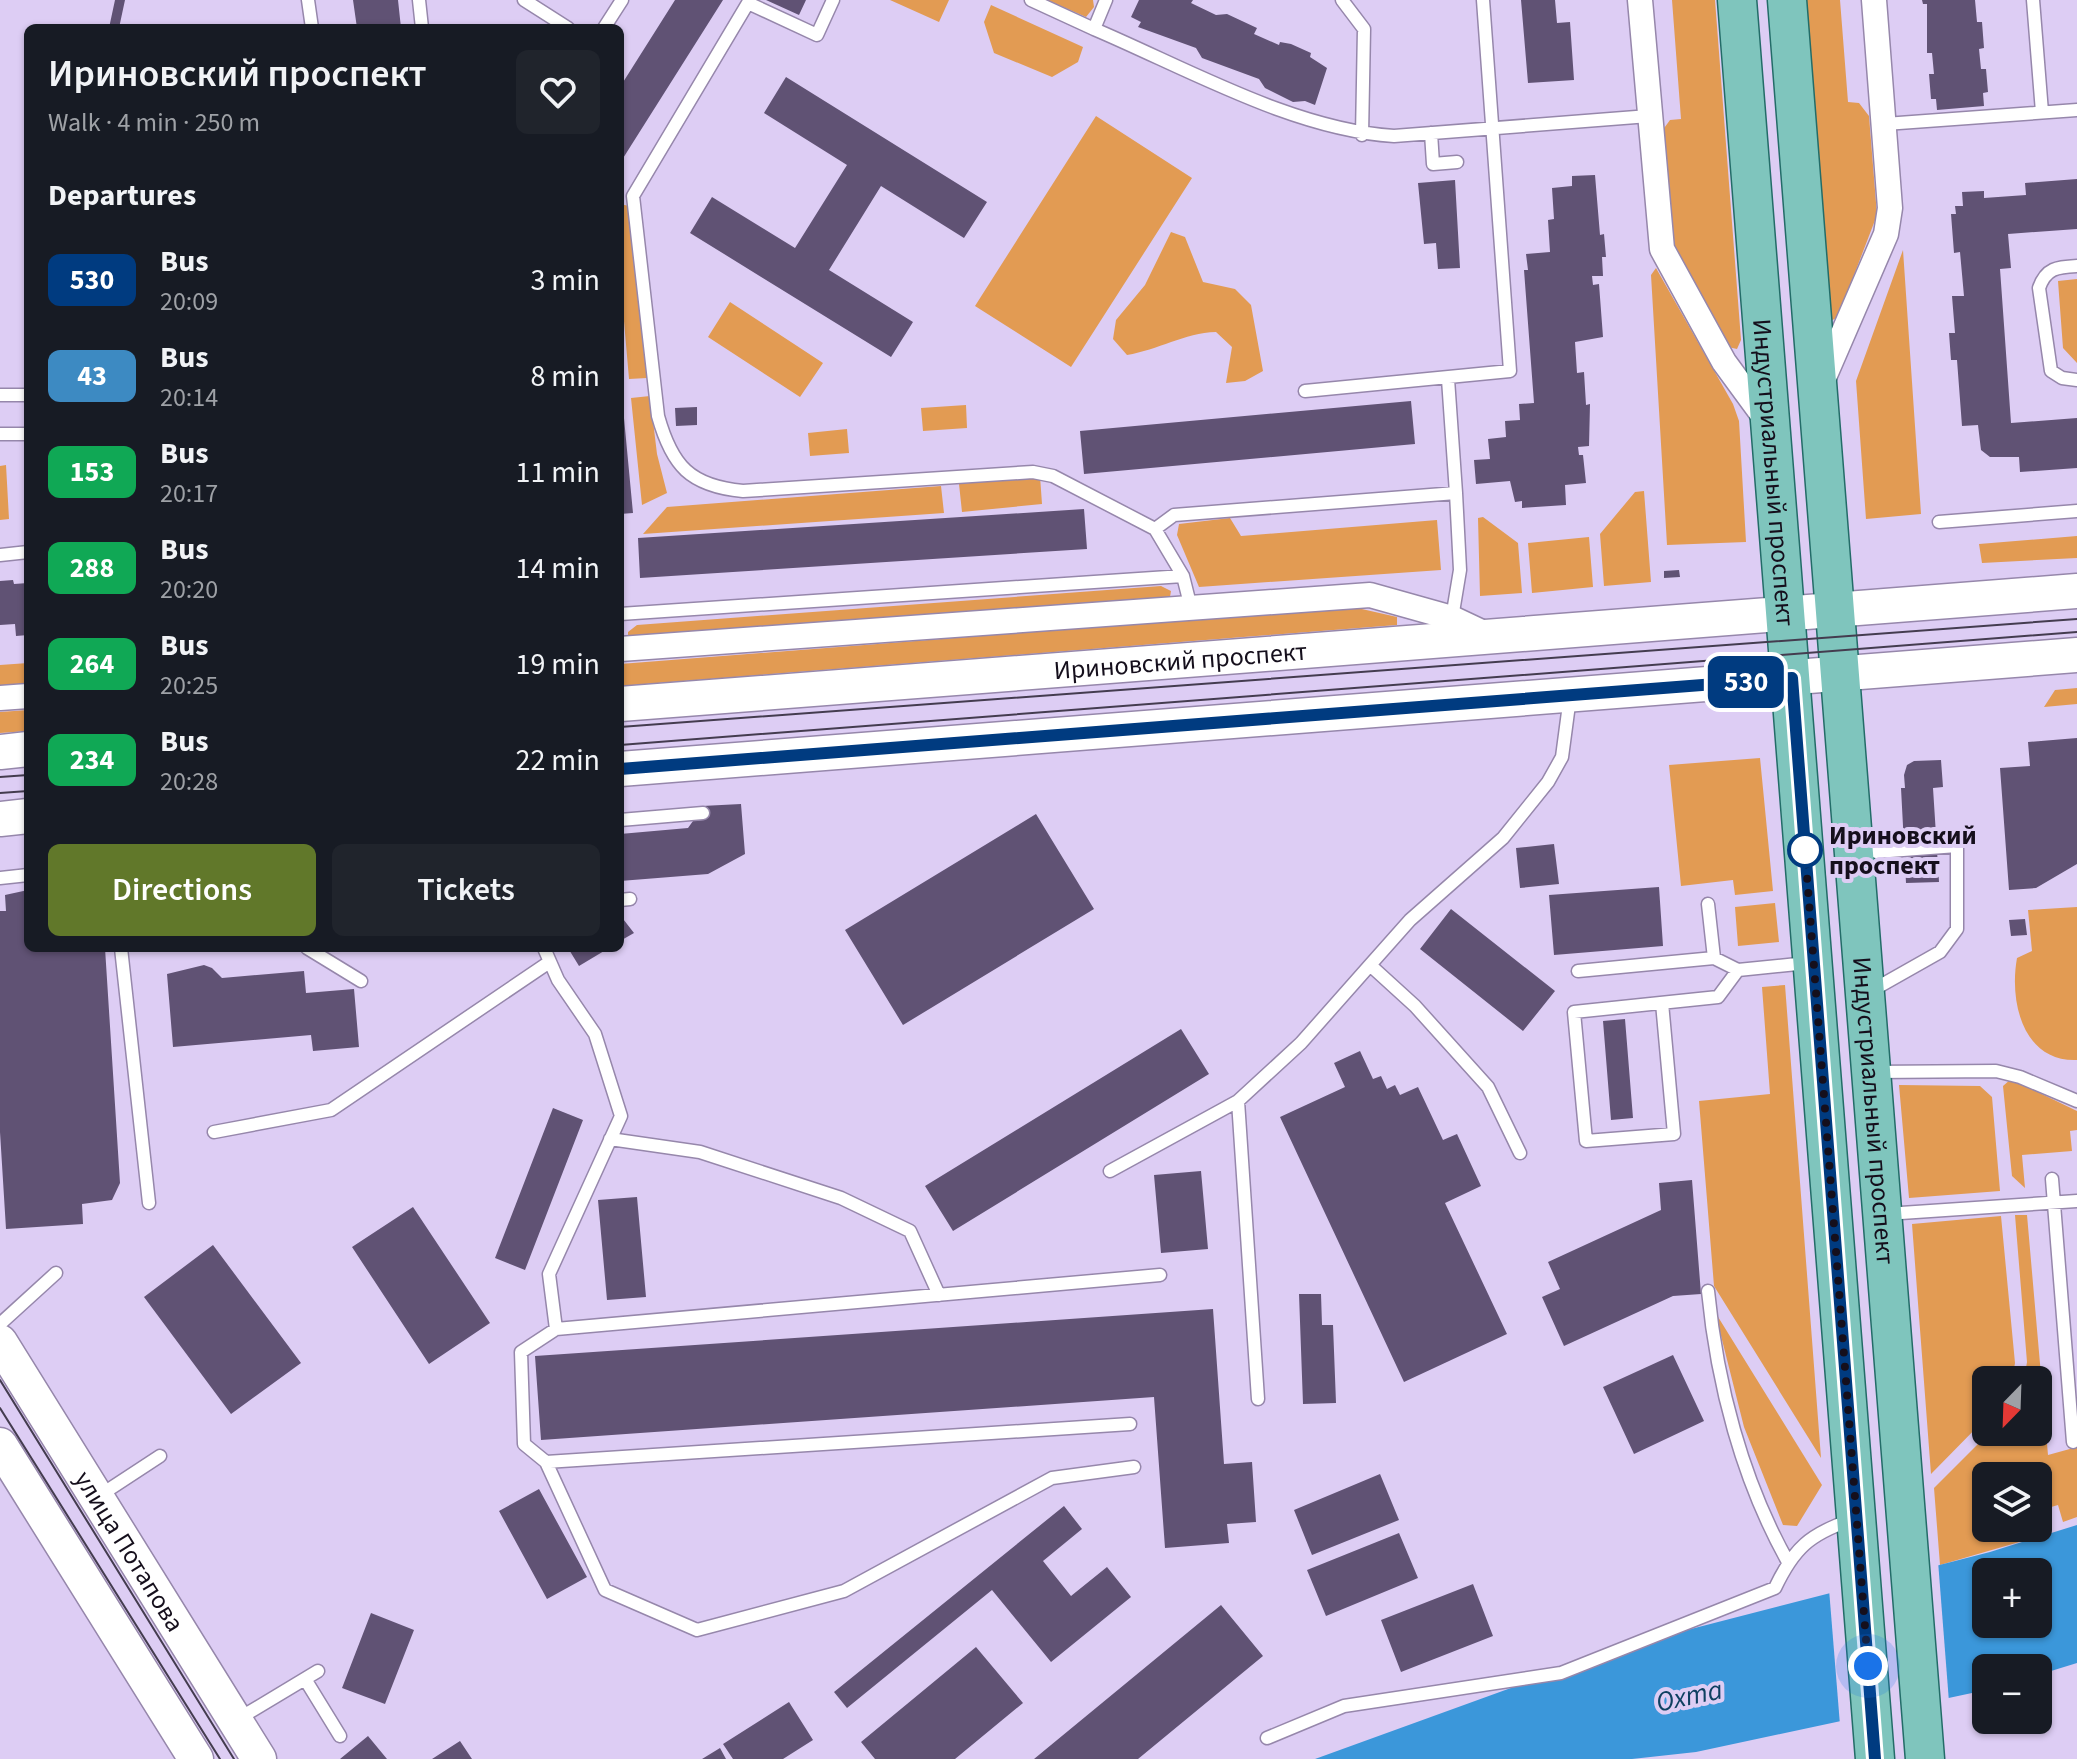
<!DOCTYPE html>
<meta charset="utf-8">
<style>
body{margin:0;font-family:"Source Sans 3",sans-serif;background:#20242c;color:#f1f3f6;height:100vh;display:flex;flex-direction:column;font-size:30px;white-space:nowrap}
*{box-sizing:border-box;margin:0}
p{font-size:26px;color:#9ea1a6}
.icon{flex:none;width:44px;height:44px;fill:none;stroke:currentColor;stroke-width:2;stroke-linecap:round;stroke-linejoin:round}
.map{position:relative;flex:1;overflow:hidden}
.side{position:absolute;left:24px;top:24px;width:600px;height:928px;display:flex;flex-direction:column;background:#171b24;border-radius:12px;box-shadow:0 2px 6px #0004}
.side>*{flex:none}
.badge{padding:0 16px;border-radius:12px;font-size:28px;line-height:52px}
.needle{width:52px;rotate:203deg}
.controls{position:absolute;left:1972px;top:1366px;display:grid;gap:16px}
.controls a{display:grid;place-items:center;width:80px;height:80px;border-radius:12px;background:#171b24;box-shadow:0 2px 6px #0004;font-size:40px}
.you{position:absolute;width:40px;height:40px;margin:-20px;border:6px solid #fff;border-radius:50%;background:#1a73e8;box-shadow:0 0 0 12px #1a73e833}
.map>.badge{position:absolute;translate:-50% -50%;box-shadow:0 0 0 4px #fff}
h2{padding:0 24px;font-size:30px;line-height:72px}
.round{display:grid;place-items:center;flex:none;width:84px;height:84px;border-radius:12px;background:#20242c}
.headline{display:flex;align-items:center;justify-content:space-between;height:136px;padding:0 24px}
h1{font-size:38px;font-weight:600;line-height:60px}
.cta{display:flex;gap:16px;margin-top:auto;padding:16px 24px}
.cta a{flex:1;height:92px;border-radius:12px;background:#61782a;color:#fff;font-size:32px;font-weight:600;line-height:92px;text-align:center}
.cta a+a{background:#20242c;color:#f1f3f6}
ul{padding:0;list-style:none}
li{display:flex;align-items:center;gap:24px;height:96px;padding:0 24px}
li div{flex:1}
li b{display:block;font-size:30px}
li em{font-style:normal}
li .badge{min-width:88px;font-weight:700;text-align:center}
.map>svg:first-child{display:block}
</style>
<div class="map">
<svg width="2077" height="1759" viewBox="0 0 2077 1759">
<rect width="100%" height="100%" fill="#ddcdf4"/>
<path fill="#e29b53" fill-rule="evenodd" d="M890,0H949L939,22Z
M1047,0H1093L1094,7L1086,17Z
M1672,0H1715L1741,340L1737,349L1728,347L1674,249L1662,131L1670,120L1681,119Z
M1798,0H1840L1848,102L1859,103L1869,116L1877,215L1838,317L1829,322Z
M991,5L1083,47L1078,62L1052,77L994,53L984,22Z
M1096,116L1192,178L1071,367L975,306Z
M620,204L629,206L647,378L629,379L620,275Z
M1171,232L1185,237L1203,282L1235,289L1251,305L1263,371L1245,381L1226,383L1232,347L1216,332C1184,333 1158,350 1127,355L1113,339L1116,320L1145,285Z
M1903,250L1921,514L1866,519L1856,381Z
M1656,268L1733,404L1739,421L1746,542L1667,545L1651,275Z
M2077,279V363L2063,348L2058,281Z
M730,302L823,363L800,397L708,337Z
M650,396L657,454L667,493L642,505L631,398Z
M966,405L967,428L923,431L921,408Z
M847,429L849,453L810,456L808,433Z
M6,465L9,519L0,520V466Z
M1040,476L1042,504L962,512L959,484Z
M941,486L944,513L643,534L667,507Z
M1644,491L1651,582L1604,586L1600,534L1635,492Z
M1483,517L1518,543L1522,593L1480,596L1478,518Z
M1230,518L1241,536L1437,520L1441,570L1199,587L1177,535L1179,524Z
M2077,536V558L1982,563L1979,544Z
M1589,537L1593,587L1532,593L1528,543Z
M1161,586L1171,591L1170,597L628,639V632L637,625Z
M1353,607L1397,617V625L620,686V664Z
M28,663V685L0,687V665Z
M2077,688V704L2044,707L2055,690Z
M28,710V731L0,733V712Z
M1760,758L1773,891L1735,895L1733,880L1681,886L1669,765Z
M1775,903L1779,942L1738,946L1735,907Z
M2077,907V1060C2023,1062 2009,1002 2017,958L2032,951L2028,910Z
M1785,985L1821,1458L1714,1286L1699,1101L1770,1094L1762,987Z
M2011,1079L2077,1111V1130L2070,1131L2072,1151L2022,1155L2025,1188L2012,1176L2003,1086Z
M1899,1085L1980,1086L1992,1097L2000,1191L1909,1198Z
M2015,1215H2027L2048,1455L2077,1447V1517L2063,1522L2058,1505L2041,1510L2047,1534L1940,1565L1934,1488L1990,1432H2038V1380H2024L2027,1362ZM1986,1476H2038V1528H1986Z
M2001,1216L2015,1363L2012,1380H1986V1418L1931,1474L1912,1224Z
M1715,1312L1822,1485L1797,1526L1783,1525L1744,1427Z"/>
<path fill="#3b97da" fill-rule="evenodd" d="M2077,1525V1663L2038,1675V1668H1986V1690L1696,1752L1632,1759H1315L1629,1645L1990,1552ZM1986,1572H2038V1624H1986Z"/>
<path fill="#ddcdf4" d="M1938,1561L1949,1702L1840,1725L1829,1589Z"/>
<path fill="#605274" d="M115,0H125L119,28H109Z
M353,0H398L401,28H357Z
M675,0H723L620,163V87Z
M766,0H806L799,15Z
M1139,0H1193L1191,3L1216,15L1227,14L1257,28L1254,34L1279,45L1280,42L1291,44L1311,53L1310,57L1327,68L1315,105L1305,101L1293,102L1265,88L1259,79L1202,58L1196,48L1138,27L1141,22L1131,17Z
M1521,0H1555L1557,23L1570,22L1574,80L1528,83Z
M1922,0H1975L1977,22H1982L1984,48L1979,49L1981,69H1986L1988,92L1983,93L1984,106L1937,110L1936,99H1931L1929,74H1934L1932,53H1927V4H1923Z
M786,77L987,202L964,238L881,186L829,270L913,322L891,357L690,233L712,197L795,248L847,165L764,113Z
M1595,175L1600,235L1604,234L1606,257H1602L1603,276H1592L1593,285L1599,284L1603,337L1575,342L1577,373L1584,372L1586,405L1590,404L1589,446L1578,447L1579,455H1583L1586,483L1565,485L1566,505L1522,508V501L1515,502L1510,481L1476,484L1474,460L1490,459L1488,439L1506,437L1505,421L1520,420L1519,404L1534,403L1524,270H1528L1526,254L1550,252L1548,220L1554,219L1552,188L1572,186V176Z
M2077,179V229L2008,234L2011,268L2000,269L2011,423L2077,418V468L2020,472L2019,457H1990L1981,450L1978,425L1962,426L1957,360H1951L1949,333H1955L1952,296H1964L1960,252L1954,253L1951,214H1956L1955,206H1963L1962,192L1984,191V198L2026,195L2025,183Z
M1455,180L1460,268L1438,269L1436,243L1424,244L1418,183Z
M620,376L633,513L620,514Z
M1411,401L1415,444L1084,474L1080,431Z
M697,407V425L676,426L675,408Z
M1084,509L1087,549L640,578L638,538Z
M1679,570L1680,577L1664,578V571Z
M13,580L14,584L28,583V635L16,636L15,624L0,625V581Z
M2077,738V864L2036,888L2009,890L2000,768L2030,766L2028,742Z
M1941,760L1943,787L1933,788L1939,882L1906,883L1901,788H1905L1904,775L1907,765L1914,761Z
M741,804L745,854L708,874L620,881V834L688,828L693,821L703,820L702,806Z
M1036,814L1094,909L903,1025L845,930Z
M1554,844L1559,884L1520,888L1516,848Z
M1659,887L1663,946L1554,955L1549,895Z
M28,890V948H105L120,1183L112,1200L82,1204L83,1224L6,1229L0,1132V911H6L5,895Z
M1451,909L1555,991L1523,1031L1420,949Z
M620,915L634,933L620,941Z
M2025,919L2027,935L2011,936L2009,920Z
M568,948H609L579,966Z
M204,965L212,968L222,978L304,971L306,993L354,989L359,1047L313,1051L311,1035L173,1047L167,974Z
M1625,1019L1633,1118L1611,1120L1603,1021Z
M1181,1029L1209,1074L953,1231L925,1186Z
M1360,1051L1373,1079L1381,1076L1387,1089L1395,1085L1400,1095L1418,1087L1443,1140L1457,1134L1481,1186L1445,1203L1507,1334L1404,1382L1280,1117L1345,1087L1334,1063Z
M553,1108L583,1120L525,1270L495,1258Z
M1201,1171L1208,1249L1161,1253L1154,1175Z
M1692,1180L1701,1294L1673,1296L1564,1346L1542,1297L1560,1289L1548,1262L1661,1210L1659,1183Z
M637,1197L646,1297L607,1300L598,1200Z
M413,1207L490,1323L429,1364L352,1247Z
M213,1245L301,1363L231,1414L144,1297Z
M1299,1294H1321L1322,1325H1333L1336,1403L1303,1404Z
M1213,1309L1224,1464L1252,1462L1256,1522L1227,1524L1229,1543L1165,1548L1154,1397L541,1440L535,1356Z
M1673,1355L1704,1421L1634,1454L1603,1387Z
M1380,1474L1399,1520L1312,1555L1294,1510Z
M539,1489L587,1577L547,1599L499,1511Z
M1064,1506L1082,1529L1043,1561L1071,1596L1107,1567L1131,1597L1051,1662L992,1590L847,1708L834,1692Z
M1399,1533L1418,1578L1326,1616L1307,1570Z
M1473,1584L1493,1636L1401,1672L1381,1620Z
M1221,1605L1263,1656L1138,1759H1034Z
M371,1613L414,1630L385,1704L342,1688Z
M976,1647L1023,1703L955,1759H875L861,1742Z
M789,1702L813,1740L783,1759H733L723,1744Z
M368,1736L387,1759H340Z
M460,1741L472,1759H432Z
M720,1748L726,1759H702Z"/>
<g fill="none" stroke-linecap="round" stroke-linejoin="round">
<defs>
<path id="lane" d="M308,0L312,28
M419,0L422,28
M524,0L568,28
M833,0L817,35L748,3L633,196L658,416C672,466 690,486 743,491L1033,472L1053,476L1155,529L1174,515L1456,493L1460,570L1452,618
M1031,0L1094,29
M1106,0L1094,29C1186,68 1294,130 1394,136L1649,116
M1342,0L1364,29L1362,135
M2033,0L2042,112
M604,28L622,0
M1885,124L2077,110
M1431,133L1433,164L1457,162
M2077,266C2057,267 2046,268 2039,288L2051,371L2062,378L2077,380
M1448,379L1456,493
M1305,391L1510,371L1483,0
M0,395H28
M0,434H28
M1939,522L2077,511
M1155,529L1183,576L1191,608
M0,555L28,552
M620,614L1183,576
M620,820L703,813
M1860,844L1876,852L1957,846V929L1940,952L1871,991
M0,878L28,875
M620,900L630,899
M1708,904L1714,958
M121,948L149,1203
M307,948L361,981
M544,948L558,980L595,1034L621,1116L549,1274L556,1329L1160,1275
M1578,971L1714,958L1738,970L1807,963
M1662,1003L1674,1134L1586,1141L1574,1012C1622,1007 1670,1002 1718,997L1738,970
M1874,1072L1996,1071L2020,1077L2077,1101
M1238,1101L1258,1399
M214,1132L331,1110L548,963
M610,1139L700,1152L841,1198L910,1231L939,1295
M1520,1153L1488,1087L1415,1006L1370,965L1410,920L1503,838L1548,782L1562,757L1570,697
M1110,1171L1238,1101L1301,1043L1370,965
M2052,1179L2073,1442
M1886,1214L2077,1201
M1708,1291C1717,1384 1742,1480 1788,1562
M0,1324L56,1273
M1130,1424L546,1462L605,1590L697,1630L844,1591L1052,1478L1134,1467
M546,1462L524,1444L521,1352L556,1329
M99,1496L160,1456
M305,1679L340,1736
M238,1719L318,1671
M1267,1738L1344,1706L1561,1673L1775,1588C1794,1548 1810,1534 1851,1520"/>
<path id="street" d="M1640,0L1662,249L1724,362L1768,422
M1822,382L1886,234L1890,208L1874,0
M620,649L1370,595L1452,618L1488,635
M0,698L28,696"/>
<g id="secondary">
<path id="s1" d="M620,704L2077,591"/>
<path d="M0,752L28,749"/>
<path d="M620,769L2077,655"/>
<path d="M0,819L28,816"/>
<path id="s2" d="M0,1342L259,1759"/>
<path d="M0,1445L196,1759"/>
</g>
<g id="primary">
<path id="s3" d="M1737,0L1875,1759"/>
<path id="s4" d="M1787,0L1925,1759"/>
</g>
</defs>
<use href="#lane" stroke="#9687ab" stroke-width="15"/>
<use href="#street" stroke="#9687ab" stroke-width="27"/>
<use href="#secondary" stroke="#9687ab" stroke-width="37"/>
<use href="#primary" stroke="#236c68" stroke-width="41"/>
<use href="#lane" stroke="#fff" stroke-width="12"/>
<use href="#street" stroke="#fff" stroke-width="24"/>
<use href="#secondary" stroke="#fff" stroke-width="34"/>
<use href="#primary" stroke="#7fc5bd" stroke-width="38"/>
<path stroke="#443c4f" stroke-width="2" d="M620,727L2077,619
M620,745L2077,632
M0,777L28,775
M0,793L28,791
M0,1380L234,1759
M0,1408L220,1759"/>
</g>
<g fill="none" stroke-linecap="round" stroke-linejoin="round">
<defs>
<path id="line" d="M620,769L1792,678L1875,1759"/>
</defs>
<use href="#line" stroke="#fff" stroke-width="18"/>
<use href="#line" stroke="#003b80" stroke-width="12"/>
<path stroke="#150f1c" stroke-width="8" stroke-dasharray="0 14.4" d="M1805,850L1868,1666"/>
</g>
<circle fill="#fff" stroke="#003b80" stroke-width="4" cx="1805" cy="850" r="16"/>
<g text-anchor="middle" stroke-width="8" stroke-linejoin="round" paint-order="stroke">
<g font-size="26" fill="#150f1c" stroke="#ddcdf4">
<text dy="9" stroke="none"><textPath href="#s3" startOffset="474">Индустриальный проспект</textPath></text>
<text dy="9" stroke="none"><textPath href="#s1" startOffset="562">Ириновский проспект</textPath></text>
<text dy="9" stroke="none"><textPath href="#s4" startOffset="1114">Индустриальный проспект</textPath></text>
<text dy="9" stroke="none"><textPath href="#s2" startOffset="246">улица Потапова</textPath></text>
</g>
<g font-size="26" font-weight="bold" fill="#150f1c" stroke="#ddcdf4" text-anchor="start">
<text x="1829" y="844">Ириновский<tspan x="1829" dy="30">проспект</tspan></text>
</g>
<g font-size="28" font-style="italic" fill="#0e4061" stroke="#ddcdf4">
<text transform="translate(1689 1695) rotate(-12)" y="10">Охта</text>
</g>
</g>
</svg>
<div class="controls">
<a><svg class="needle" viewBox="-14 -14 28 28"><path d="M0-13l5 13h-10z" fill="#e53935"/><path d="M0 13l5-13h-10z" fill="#9ea1a6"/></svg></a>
<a><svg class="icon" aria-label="layers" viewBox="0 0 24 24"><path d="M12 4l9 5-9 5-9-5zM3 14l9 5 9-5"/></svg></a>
<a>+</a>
<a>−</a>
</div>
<div class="you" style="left:1868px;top:1666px"></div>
<b class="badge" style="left:1746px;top:682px;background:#003b80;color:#fff">530</b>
<section class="side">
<div class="headline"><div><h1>Ириновский проспект</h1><p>Walk · 4 min · 250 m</p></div><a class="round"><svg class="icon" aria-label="heart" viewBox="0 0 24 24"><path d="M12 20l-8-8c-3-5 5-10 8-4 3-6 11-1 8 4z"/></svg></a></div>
<h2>Departures</h2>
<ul>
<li><span class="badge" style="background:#003b80;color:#fff">530</span><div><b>Bus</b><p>20:09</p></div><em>3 min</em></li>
<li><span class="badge" style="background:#3d8ac2;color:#fff">43</span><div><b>Bus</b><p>20:14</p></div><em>8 min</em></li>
<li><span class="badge" style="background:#10a855;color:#fff">153</span><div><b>Bus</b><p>20:17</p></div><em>11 min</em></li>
<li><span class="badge" style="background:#10a855;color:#fff">288</span><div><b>Bus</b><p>20:20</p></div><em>14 min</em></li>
<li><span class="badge" style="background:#10a855;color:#fff">264</span><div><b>Bus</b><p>20:25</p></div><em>19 min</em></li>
<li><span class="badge" style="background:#10a855;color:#fff">234</span><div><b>Bus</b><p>20:28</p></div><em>22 min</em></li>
</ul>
<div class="cta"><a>Directions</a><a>Tickets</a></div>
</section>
</div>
